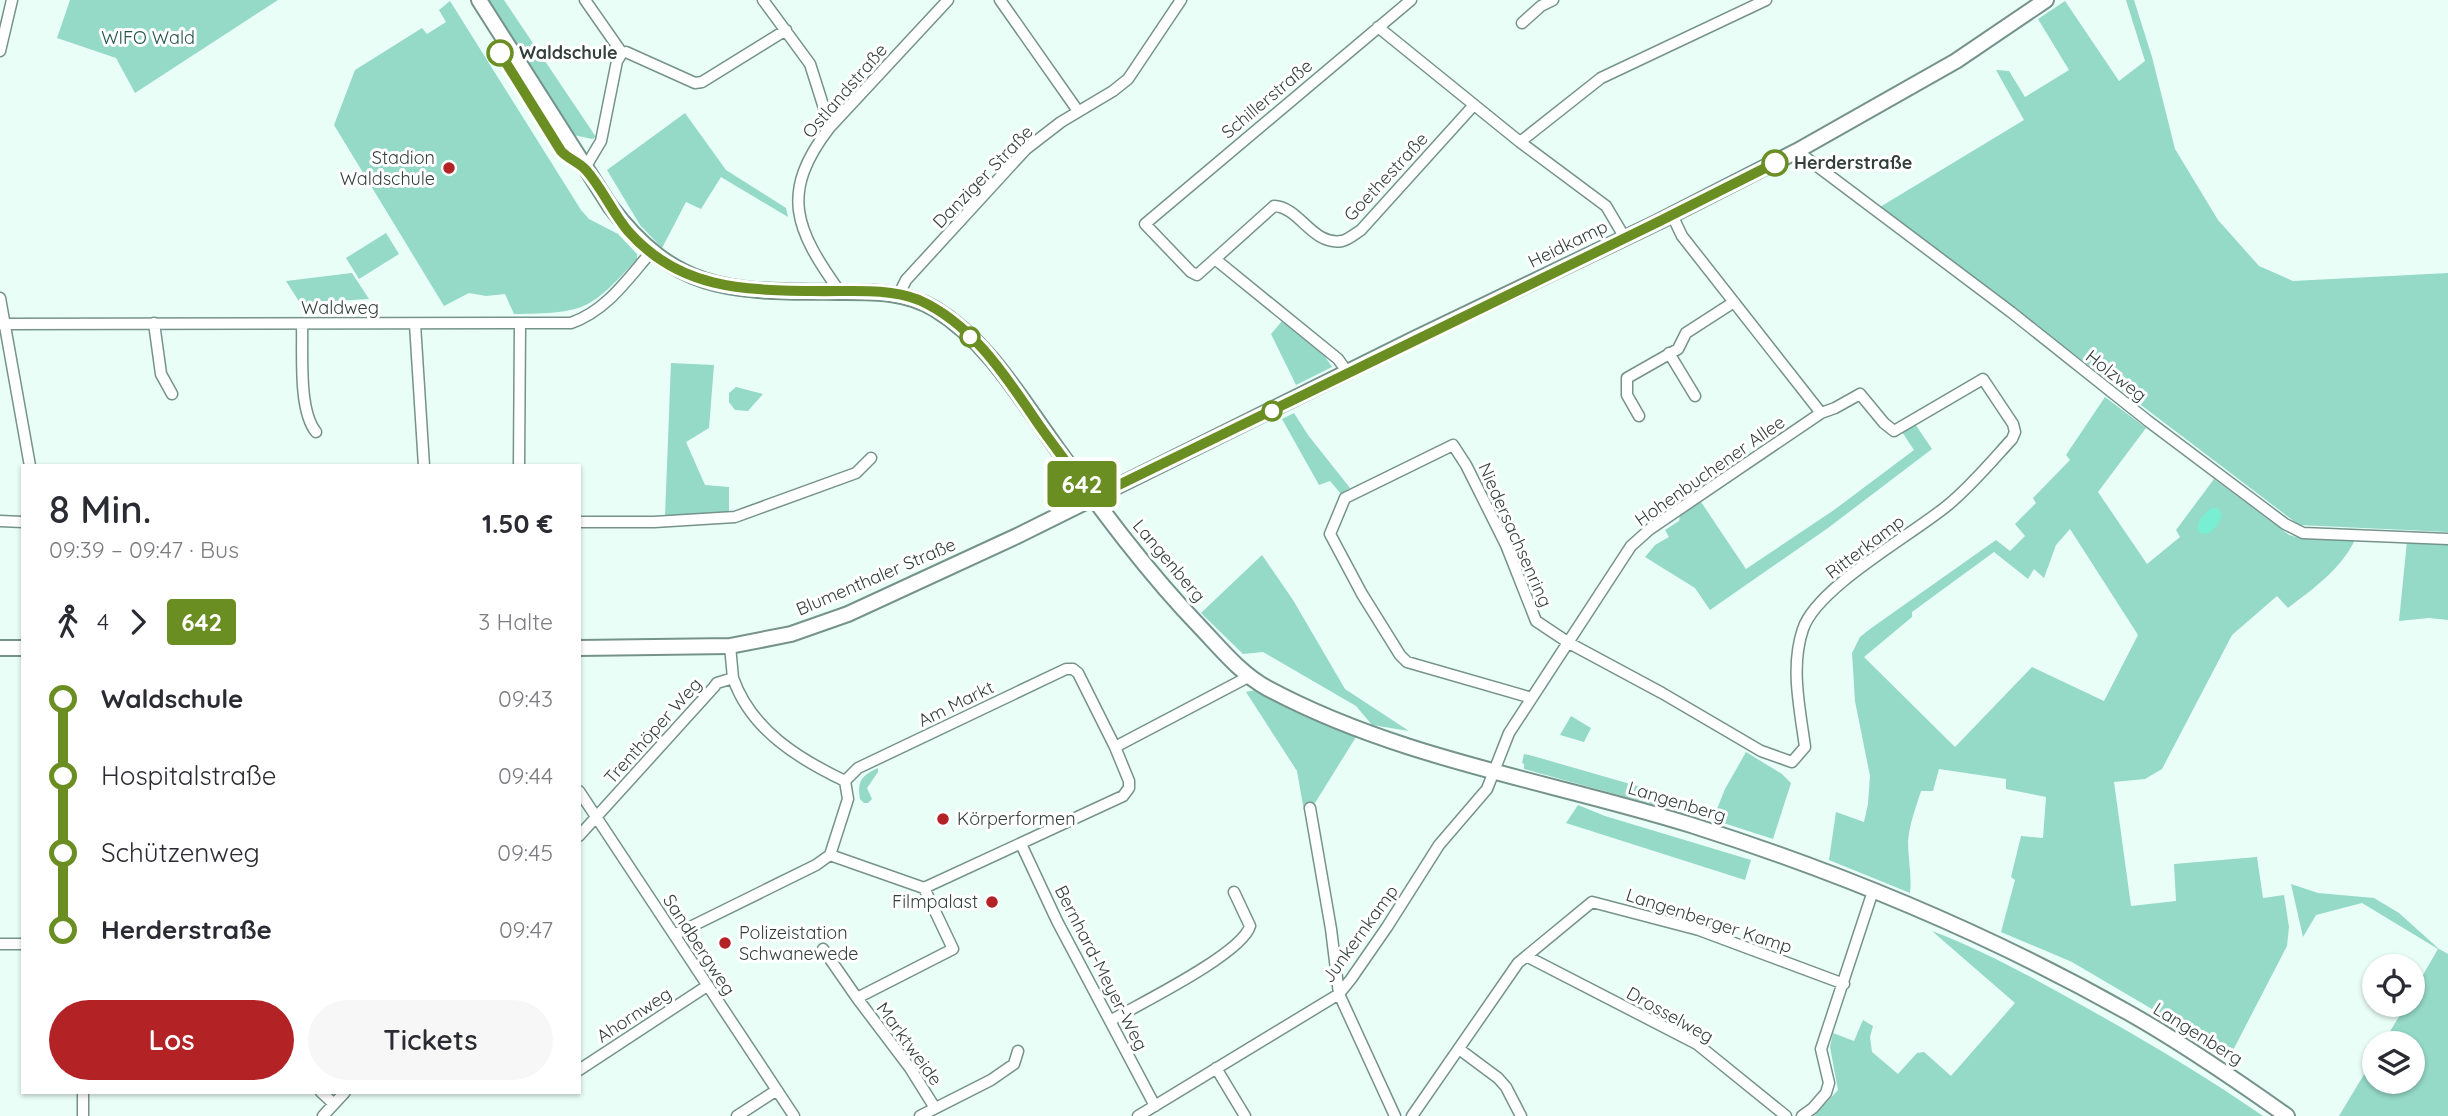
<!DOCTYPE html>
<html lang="de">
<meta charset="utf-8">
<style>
body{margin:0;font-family:Quicksand,sans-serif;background:#f7f7f7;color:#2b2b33;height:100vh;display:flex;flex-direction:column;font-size:26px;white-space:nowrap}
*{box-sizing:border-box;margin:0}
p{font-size:23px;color:#7c7c81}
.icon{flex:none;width:38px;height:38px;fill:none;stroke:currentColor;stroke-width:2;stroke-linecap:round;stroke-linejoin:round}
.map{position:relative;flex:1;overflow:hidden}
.details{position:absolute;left:21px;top:464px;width:560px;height:630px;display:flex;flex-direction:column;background:#fff;border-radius:0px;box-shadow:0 2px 5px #0004}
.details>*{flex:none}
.badge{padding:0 14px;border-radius:5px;font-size:24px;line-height:46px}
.fabs{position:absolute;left:2362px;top:954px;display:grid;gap:14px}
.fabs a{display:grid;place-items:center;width:63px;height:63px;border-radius:50%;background:#fff;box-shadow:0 2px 5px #0004;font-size:35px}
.map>.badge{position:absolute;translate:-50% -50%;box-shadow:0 0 0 4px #fff}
.legs{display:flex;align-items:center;gap:10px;height:77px;padding:0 28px;font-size:23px}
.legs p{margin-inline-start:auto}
.overview{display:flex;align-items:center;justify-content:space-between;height:119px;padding:0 28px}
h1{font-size:38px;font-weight:600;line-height:52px}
.primary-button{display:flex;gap:14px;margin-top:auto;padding:14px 28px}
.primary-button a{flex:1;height:80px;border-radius:42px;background:#b32225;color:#fff;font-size:28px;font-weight:600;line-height:80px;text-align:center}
.primary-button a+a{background:#f7f7f7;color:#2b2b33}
ul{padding:0 28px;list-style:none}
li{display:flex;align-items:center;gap:24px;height:77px;font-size:26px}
li i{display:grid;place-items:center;width:10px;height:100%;margin:0 9px;background:currentColor}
li i::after{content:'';width:18px;height:18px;margin:-9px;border:5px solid;border-radius:50%;background:#fff}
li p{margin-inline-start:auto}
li:first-child i{background:linear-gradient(#0000 50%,currentColor 0)}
li:last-child i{background:linear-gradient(currentColor 50%,#0000 0)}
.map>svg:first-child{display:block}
</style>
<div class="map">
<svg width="2448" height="1116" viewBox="0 0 2448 1116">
<rect width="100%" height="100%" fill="#eafef8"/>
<path fill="#95d9c7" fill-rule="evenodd" d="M70,0H278L135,93L116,58L57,38Z
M484,0H504L596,137L592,139L569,134Z
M2126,0H2134L2152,57L2175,149L2218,220L2259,266L2293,281L2448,273V532L2299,525L1880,207L2024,120L1996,70L2009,71L2025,97L2069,70L2038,19L2065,1L2119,81L2145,61Z
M450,1L581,210L589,219L618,234L637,254V259C589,311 585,313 514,314L505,294L486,296L469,293L444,306L334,125L355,70L422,28L427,34L446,22L439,10Z
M685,113L726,170L786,208L788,217L721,177L701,209L686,202L662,248L640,225L607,170Z
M386,233L399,254L359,279L346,258Z
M352,273L369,299L300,303L286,281Z
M1283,320L1324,355L1332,367L1296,385L1271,334Z
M671,363L714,365L709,428L686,442L705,485L729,487V513L665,516Z
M736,387L763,394L748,411L735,410L729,402V393Z
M2105,397L2146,428L2098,492L2147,564L2180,537L2176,530L2214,479L2289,535L2304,539L2355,540C2340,570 2314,588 2288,608L2277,596L2232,635L2162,769L2145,779L2114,782L2131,906L2176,901L2174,864L2257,857L2263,898L2284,895L2289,927L2287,946L2229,1058L2174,1022L2072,962L2001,932L2015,880L2011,877L2021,836L2043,838L2046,797L2006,789V779L1939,769L1933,791H1921C1916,807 1909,825 1908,842C1908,859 1912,875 1910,893L1829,860L1836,812L1864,822L1868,804L1870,776L1855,701L1852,653L1860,637L1870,629L1996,540L2010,551L2025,536L2015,524L2036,503L2033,498L2070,460L2066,455ZM2070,529L2138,635L2104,701L2032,667L1955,747L1864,657L1912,617V612L1994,552L2028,579L2034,569L2044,578L2056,545Z
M1294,413L1308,435L1350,488L1341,494L1330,481L1319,485L1282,419Z
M1915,424L1932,449L1828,528L1710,610L1695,588L1645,557L1655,545L1669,537L1665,530L1679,521L1680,515L1701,502L1746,569L1834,510L1914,450L1902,432Z
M2407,541L2448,543V620L2429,618L2399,621Z
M1262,555L1293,600L1345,689L1409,731L1372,725L1356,706L1263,652L1243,654L1201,613Z
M1260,689L1275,701L1356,737L1315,803L1304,811L1297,771L1246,692Z
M1571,716L1591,728L1584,742L1560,735Z
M1746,752L1782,774L1791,783L1773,839L1674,807L1655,805L1524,769V764L1522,763L1524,754L1533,756L1717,809L1725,789Z
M878,768V772L867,788L872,799L868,803H864L860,799C857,781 861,776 878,768Z
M1578,805L1605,816L1751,860L1745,880L1566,823Z
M2291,884L2318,893L2374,898L2399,913L2439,949L2448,954V1116H2339L2375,1056V1082H2413V1043H2383L2406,1005L2413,1004V992L2438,949L2362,903L2316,915L2303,937Z
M1932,931C1985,951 2035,979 2085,1007C2146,1041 2205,1076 2263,1116H1814L1838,1090L1830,1047L1833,1033L1854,1041L1863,1020L1873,1026L1870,1037L1872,1052L1898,1074L1917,1053L1924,1052L1951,1076L2015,1003Z"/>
<path fill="#78eed2" d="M2211,508H2218L2222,515L2217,526L2208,534L2200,533L2197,528L2200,519Z"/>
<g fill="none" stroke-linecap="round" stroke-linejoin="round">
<defs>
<path id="street" d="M763,0L810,64L830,127
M1000,0L1078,111
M1522,23L1541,6L1553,0
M1378,27L1520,142L1606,206L1625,238
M0,51L12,0
M622,53L626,52L695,83L702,82L786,30
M1520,142L1601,78L1766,0
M1797,151L2011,312L2148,421L2285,524L2303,533L2448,539
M585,168L601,141L617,61L622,53L585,0
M1215,259L1274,206C1300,207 1312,246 1342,241C1348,240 1356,233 1361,230L1473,106
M840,292C795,229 779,193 830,127L948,0
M899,294L906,280L1026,149L1061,122L1113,91L1128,79L1181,0
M0,298L30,466
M154,323L161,374L172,394
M0,324L571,323C606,311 627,280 651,252
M302,324C303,353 298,410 316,432
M415,324L424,466
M1669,353L1695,396
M1348,373L1338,359L1215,259L1197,275L1191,272L1145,224L1411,0
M1639,416L1627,395V378L1678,349L1686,333L1734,302
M519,466L520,324
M0,521L23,522
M579,522H654L735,517L856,473L871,458
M733,678C751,730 799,759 845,781
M1532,698L1407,662L1400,655L1362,594L1330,534L1345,498L1453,445L1466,465L1506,545L1536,621L1569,643L1662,693L1761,751L1792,762L1805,747C1800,709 1790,667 1803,629C1817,587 1912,535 1948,505C1972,485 1991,462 2012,439L2015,432L2013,424L1983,379L1894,431L1884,423L1860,394L1835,408L1821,413
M579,791L794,1116
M1310,808L1331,929L1339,994L1395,1116
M579,836L714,687L717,683L733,678L730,646
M1021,844L1057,921L1155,1106
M830,855L924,888L1123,796L1129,788V781L1115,747
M924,888L953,949L857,998L910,1068L935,1108
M674,935L816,865L830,855L848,799L845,781L858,768L1066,669H1073L1078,673L1115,747L1250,676
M0,944H23
M823,949L857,998
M1528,957L1697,1044L1786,1116
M1110,1021C1139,1004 1242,954 1250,926L1234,892
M1459,1049L1498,1078L1506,1087L1521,1116
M1216,1068L1245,1116
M579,1070L707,986
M321,1092L334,1104
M83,1116V1092
M323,1116L345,1092
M737,1116L777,1090
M920,1116L991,1080L1014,1064L1018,1051
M1138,1116L1339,994L1351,979L1387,927L1439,845L1487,789L1509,733L1631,546L1650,529L1821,413L1682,236L1672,215
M1412,1116L1518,963L1592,902L1699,930L1844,984
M1802,1116L1813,1108L1826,1093L1829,1083L1821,1049L1873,891"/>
<path id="secondary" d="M479,0L610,206C678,296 735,291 839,292C873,292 905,291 935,309C989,342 1022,401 1058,450C1103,512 1148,573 1201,628C1221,649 1241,674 1267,688C1399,759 1550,781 1691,825C1842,873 1991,935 2129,1013C2184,1044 2236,1080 2287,1116
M0,648H23
M579,648L730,646L791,634L848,614L1017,536L1416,338L1658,222L1797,151L1956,61L2046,0"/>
</defs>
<use href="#street" stroke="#75938b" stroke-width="13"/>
<use href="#secondary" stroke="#75938b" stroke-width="18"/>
<use href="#street" stroke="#fff" stroke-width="10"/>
<use href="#secondary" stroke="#fff" stroke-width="14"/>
</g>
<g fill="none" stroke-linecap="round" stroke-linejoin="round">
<defs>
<path id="line-1" d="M500,53L561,151C568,159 579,162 586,170C602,188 612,212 628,231C679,289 742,290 813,291C848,292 886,287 919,300C973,324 1007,378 1039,425C1056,449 1075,473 1092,498L1658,222L1775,163"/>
</defs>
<use href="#line-1" stroke="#fff" stroke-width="16"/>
<use href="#line-1" stroke="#6b8e23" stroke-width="10"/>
</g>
<g fill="#fff" stroke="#6b8e23" stroke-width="3.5">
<circle cx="500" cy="53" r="12"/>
<circle cx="1775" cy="163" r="12"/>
<circle cx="970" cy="337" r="9"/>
<circle cx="1272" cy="411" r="9"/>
</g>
<g fill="#b32225" stroke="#fff" stroke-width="2.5">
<circle cx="449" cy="168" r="7"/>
<circle cx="943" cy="819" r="7"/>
<circle cx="992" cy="902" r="7"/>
<circle cx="725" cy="943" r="7"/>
</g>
<g text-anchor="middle" stroke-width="6" stroke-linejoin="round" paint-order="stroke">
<g font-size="18" fill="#205347" stroke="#fff">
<text x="148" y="44">WIFO Wald</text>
</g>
<g font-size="18" font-weight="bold" fill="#33403c" stroke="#fff" text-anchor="start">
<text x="519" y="59">Waldschule</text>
<text x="1794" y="169">Herderstraße</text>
</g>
<g font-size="18" fill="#33403c" stroke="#fff">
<text transform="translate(845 91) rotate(-49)" y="6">Ostlandstraße</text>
<text transform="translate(1267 99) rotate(-40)" y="6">Schillerstraße</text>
<text transform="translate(983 177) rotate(-46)" y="6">Danziger Straße</text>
<text transform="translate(1386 177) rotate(-47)" y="6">Goethestraße</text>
<text transform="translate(1568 244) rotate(-26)" y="6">Heidkamp</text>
<text x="340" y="314">Waldweg</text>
<text transform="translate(2116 376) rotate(38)" y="6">Holzweg</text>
<text transform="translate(1710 471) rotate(-35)" y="6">Hohenbuchener Allee</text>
<text transform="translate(1515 535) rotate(66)" y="6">Niedersachsenring</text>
<text transform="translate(1865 547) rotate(-37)" y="6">Ritterkamp</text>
<text transform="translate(1169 561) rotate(50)" y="6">Langenberg</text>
<text transform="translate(876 577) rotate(-23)" y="6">Blumenthaler Straße</text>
<text transform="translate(956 704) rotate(-26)" y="6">Am Markt</text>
<text transform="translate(653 731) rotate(-48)" y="6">Trenthöper Weg</text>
<text transform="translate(1677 802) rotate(17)" y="6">Langenberg</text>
<text transform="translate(1709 921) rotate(18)" y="6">Langenberger Kamp</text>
<text transform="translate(1360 934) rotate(-54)" y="6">Junkernkamp</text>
<text transform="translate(699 945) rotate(57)" y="6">Sandbergweg</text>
<text transform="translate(1101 968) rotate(63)" y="6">Bernhard-Meyer-Weg</text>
<text transform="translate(634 1015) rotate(-33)" y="6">Ahornweg</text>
<text transform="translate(1670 1015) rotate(29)" y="6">Drosselweg</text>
<text transform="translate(2198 1034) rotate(32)" y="6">Langenberg</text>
<text transform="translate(909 1044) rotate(54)" y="6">Marktweide</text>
</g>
<g font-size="18" fill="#33403c" stroke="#fff" text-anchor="end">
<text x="435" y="164">Stadion<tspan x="435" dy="21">Waldschule</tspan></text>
<text x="957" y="825" text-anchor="start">Körperformen</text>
<text x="978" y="908">Filmpalast</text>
<text x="739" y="939" text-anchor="start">Polizeistation<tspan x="739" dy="21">Schwanewede</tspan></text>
</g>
</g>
</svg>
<div class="fabs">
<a><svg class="icon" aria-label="locate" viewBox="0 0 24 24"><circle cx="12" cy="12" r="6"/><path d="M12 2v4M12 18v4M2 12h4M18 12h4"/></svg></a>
<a><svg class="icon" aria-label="layers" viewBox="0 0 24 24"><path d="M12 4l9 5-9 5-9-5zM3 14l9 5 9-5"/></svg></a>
</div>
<b class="badge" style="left:1082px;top:484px;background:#6b8e23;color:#fff">642</b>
<section class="details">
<div class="overview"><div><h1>8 Min.</h1><p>09:39 – 09:47 · Bus</p></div><b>1.50 €</b></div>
<div class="legs"><svg class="icon" aria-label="walk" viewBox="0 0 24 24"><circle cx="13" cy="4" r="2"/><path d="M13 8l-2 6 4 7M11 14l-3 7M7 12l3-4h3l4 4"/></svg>4<svg class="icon" aria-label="forward" viewBox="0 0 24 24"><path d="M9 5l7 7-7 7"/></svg><b class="badge" style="background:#6b8e23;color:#fff">642</b><p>3 Halte</p></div>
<ul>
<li><i style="color:#6b8e23"></i><b>Waldschule</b><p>09:43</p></li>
<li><i style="color:#6b8e23"></i><span>Hospitalstraße</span><p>09:44</p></li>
<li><i style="color:#6b8e23"></i><span>Schützenweg</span><p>09:45</p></li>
<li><i style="color:#6b8e23"></i><b>Herderstraße</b><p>09:47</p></li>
</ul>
<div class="primary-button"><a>Los</a><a>Tickets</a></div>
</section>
</div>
